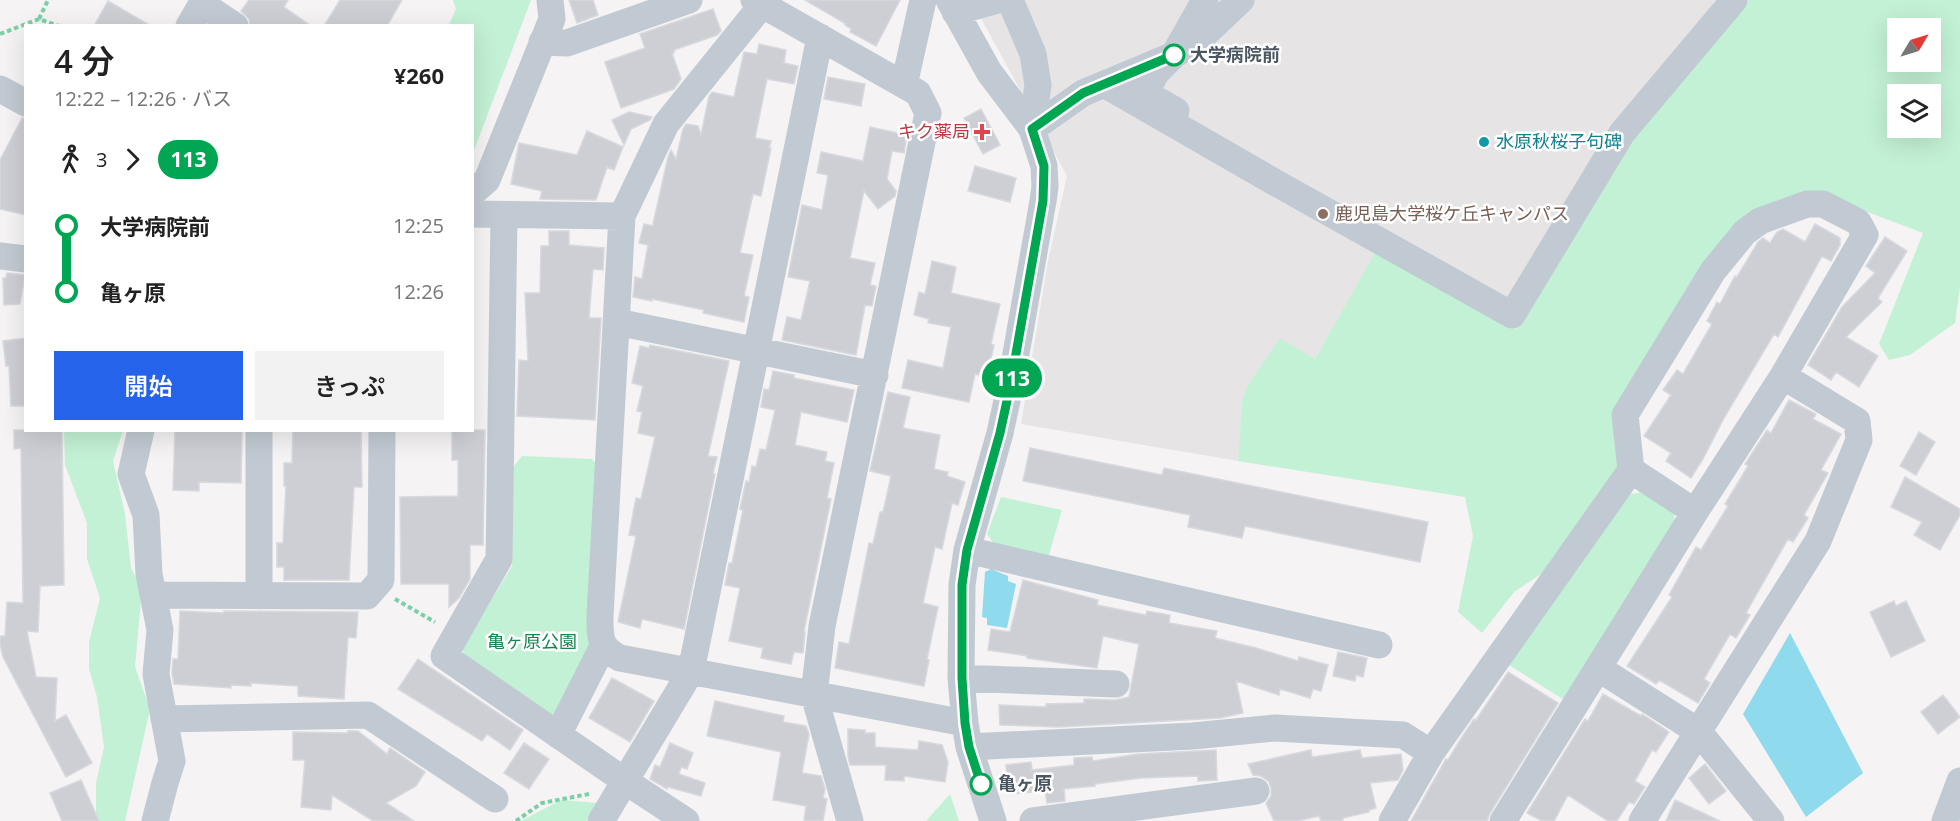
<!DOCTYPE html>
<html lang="ja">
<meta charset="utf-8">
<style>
body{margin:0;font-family:"Open Sans","Noto Sans JP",sans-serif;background:#f2f2f2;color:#222;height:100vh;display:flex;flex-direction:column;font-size:22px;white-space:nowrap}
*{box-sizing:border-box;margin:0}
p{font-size:20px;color:#767676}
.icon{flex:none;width:33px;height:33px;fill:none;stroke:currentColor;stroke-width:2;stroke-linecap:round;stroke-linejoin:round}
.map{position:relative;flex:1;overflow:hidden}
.sheet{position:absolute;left:24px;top:24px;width:450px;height:408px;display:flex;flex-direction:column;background:#fff;border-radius:0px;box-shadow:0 6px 24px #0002}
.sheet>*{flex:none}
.badge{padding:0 12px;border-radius:20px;font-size:21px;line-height:39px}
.needle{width:39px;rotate:52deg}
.tools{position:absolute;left:1887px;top:18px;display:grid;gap:12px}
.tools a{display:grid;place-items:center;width:54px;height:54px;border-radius:0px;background:#fff;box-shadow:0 6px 24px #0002;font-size:30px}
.map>.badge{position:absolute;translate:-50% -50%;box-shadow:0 0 0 3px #fff}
.legs{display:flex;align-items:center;gap:9px;height:66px;padding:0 30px;font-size:20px}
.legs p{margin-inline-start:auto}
.headline{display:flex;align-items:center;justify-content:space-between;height:102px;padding:0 30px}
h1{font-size:33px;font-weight:600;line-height:45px}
.action{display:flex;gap:12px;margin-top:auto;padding:12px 30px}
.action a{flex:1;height:69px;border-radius:0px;background:#2563eb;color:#fff;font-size:24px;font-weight:600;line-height:69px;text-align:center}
.action a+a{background:#f2f2f2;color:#222}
ul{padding:0 30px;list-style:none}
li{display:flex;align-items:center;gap:21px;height:66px;font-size:22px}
li i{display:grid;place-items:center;width:9px;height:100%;margin:0 8px;background:currentColor}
li i::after{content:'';width:15px;height:15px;margin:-8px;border:4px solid;border-radius:50%;background:#fff}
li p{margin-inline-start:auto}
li:first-child i{background:linear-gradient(#0000 50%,currentColor 0)}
li:last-child i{background:linear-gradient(currentColor 50%,#0000 0)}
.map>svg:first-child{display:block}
</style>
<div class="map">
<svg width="1960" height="821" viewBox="0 0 1960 821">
<rect width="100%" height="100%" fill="#f5f3f3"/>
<path fill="#e6e4e5" d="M971,0H1749L1629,145L1516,330L1376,252L1315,359L1242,400L1238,461L1021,424L1048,261L1067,176Z"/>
<path fill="#c3f1d5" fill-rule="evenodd" d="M453,0H531L473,153L472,26L449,25L456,9Z
M1749,0H1960V287L1955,323L1910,355L1889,360L1879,344L1923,233L1812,191L1746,215L1614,413L1623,464L1550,568L1514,592L1482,633L1458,612L1473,536L1465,497L1238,461L1242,400L1248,385L1280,338L1315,359L1376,251L1516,329L1629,145ZM1898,28H1930V62H1898ZM1898,94H1930V128H1898Z
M64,431H123L113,461L125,514L131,568L142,589L135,667L150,709L125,821H96V783L104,747L97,697L89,669V642L100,598L87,559V523L65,465Z
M522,456L592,459L600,469L590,652L557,721L465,665L462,649L512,566L511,470Z
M1642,492L1674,512L1675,529L1566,701L1506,663L1626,495Z
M1001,497L1062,510L1048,558L994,544L987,534Z
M950,794L959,821H926Z
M561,800L598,803L586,821H521Z"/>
<path fill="#90daee" d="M991,569L1008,576V581L1016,584L1007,628L987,625V618L982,617L985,572Z
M1790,633L1863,773L1806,817L1743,714Z"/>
<path fill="#cdcfd5" stroke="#d7d9de" stroke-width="1.5" d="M249,0H288L284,7L311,26H250L249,19L241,11Z
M340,0H402L387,26H324Z
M569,0H593L598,15L577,23Z
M805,0H900L876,46L850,32L851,29L845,25L846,24Z
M108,1L151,26H94Z
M713,9L721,31L717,35L674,50V53H672L681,79L674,89L621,108L605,62L645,48L640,34Z
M759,44L786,50L784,63L798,66L794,84L767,79L755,138L771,141L769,148H771L761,196L753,194L740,253L753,255L744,296L749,297L744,322L703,313L704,310L652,299V301L633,297L635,277L642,279L648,245L639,243L644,224L653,226V224L668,157L671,150L676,159L683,129L686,124L698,126L701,135L709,96L712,92L734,97L744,52L757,54Z
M828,77L865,84L861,106L824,99Z
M981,109L1000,145L983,154L964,118Z
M629,112L652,117L650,120L631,129L624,145L612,120Z
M22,118L26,119V215L0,209V160Z
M870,127L907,135L904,153L892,151L887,179L896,191L895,196L878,209L864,191L850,258L875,263L870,285L876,286L872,306L865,305L856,355L782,340L787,317L801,320L810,281L788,277L802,205L822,210L828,175L817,173L821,152L863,161Z
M587,131L623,147L614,170L607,167L596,200L540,199L542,191L511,184L519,143L577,155Z
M975,166L1016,178L1010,202L968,191Z
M1815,224L1840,238V245L1831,261L1822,256L1778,337L1774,334L1724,418L1703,459L1691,478L1666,461L1671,453L1644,436L1671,395L1663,390L1677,370L1683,374L1712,324L1707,321L1717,302L1720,304L1735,276L1737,277L1758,242L1763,238L1770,243L1777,232L1783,229L1805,242Z
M549,231H569V245L604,248L603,270L593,269L589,318H601L595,420L517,416L519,360L528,361L525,293H540L541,246H549Z
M1885,237L1907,251L1878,298L1882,302L1846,337L1878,356L1859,387L1836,372L1831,380L1808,365L1842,307L1875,273L1866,266Z
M932,261L956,267L951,293L1000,304L991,344L994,345L987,377L975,374L969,402L902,388L908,360L943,368L951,327L928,323L929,319L914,315L919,292L925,294Z
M7,273L25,275L20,304L4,305L3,278H6Z
M26,338V406H11L9,366H6L3,341Z
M650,345L729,361L708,456L717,457L713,473L715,474L684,629L642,619L640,628L618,622L636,536L629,535L636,498L641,499L655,437L638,433L642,412L637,411L643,386L632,383L640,346L649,348Z
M773,371L794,375V378L854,390L847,422L801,412L795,445L827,452L825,461L834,463L827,498L831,499L804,631L805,632L803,653L794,652L791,664L761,658L763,648L729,641L740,588L725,585L729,563H732L743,510L740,509L746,481L749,482L752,466L756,467L760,449L766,450L775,410L761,407L764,389L769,390Z
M888,392L910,397L903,428L940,435L934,469L948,472L947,476L965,482L958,505L952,503L942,549L935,547L923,603L938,607L927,659L929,660L924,686L835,668L839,642L849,644L869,543L873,544L880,512H883L891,476L870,471Z
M1789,400L1816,414L1813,419L1841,434L1821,470L1828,473L1804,515L1808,518L1793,542L1788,539L1746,613L1750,615L1736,638L1730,634L1704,679L1710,683L1698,703L1659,680L1656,684L1627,666L1672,597L1669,595L1696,547L1701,550L1728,506L1725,504L1748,466L1745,464L1767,430L1771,433Z
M14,430H62L64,585L40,586L38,632L27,631L36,677L57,678L55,721L66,715L92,763L66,777L3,657L0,644V636H5L7,602L23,603L21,448L14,449Z
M175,430H242L241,483L199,482V491L173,490Z
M293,430H361L362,487H354L349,580H284V567H277V543H283L286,486H284V463H292Z
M452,430H485L483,545H470V579L459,598L449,607V584H401L400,497L458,496V460H452Z
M1919,432L1935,442L1916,475L1900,466Z
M1030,448L1162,475L1164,468L1428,522L1420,562L1245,526L1242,538L1188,527L1190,515L1023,481Z
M1905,477L1960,509V515L1940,550L1914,535L1922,522L1891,507Z
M1023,580L1098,600L1097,605L1146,615L1147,611L1170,615L1169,623L1217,631L1215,638L1256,648L1298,661L1299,657L1328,665L1321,691L1313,689L1310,698L1280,689L1279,695L1236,681L1243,713L1220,718L1059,727L1000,725L999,705L1046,707V704L1084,703V699L1115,700L1129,697L1139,644L1103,636L1097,668L1027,658V656L988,650L991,629L1010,632Z
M1894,601L1896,606L1906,601L1925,641L1891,657L1870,612Z
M180,611L224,613V611L358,612L356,638L348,637L344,699L298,696V686L251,683V686L231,685V688L174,684L172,673L173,659H178Z
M1338,652L1367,658L1363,677L1356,675L1355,681L1333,676Z
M418,659L523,730L510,750L487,734L482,741L398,689Z
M1508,672L1558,703L1490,813L1487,821H1411L1446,759L1448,760L1460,740L1474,719L1476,720Z
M612,678L654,701L630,742L589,718Z
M1603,694L1641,716L1642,714L1669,732L1656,752L1652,750L1635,781L1645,787L1634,804L1629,802L1617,821H1608L1568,795L1554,821H1542L1527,813L1585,719L1588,721Z
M1943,695L1960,717L1938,734L1921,712Z
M715,701L784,716L783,722L806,726L809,734L802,773L821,776L825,789L823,798L827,799L823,821H804L806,806L773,800L781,752L707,736Z
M848,729L865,730V733H875V747L918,750L919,741L942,745L948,762L945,782L904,776V781L885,780L886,765H850L848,756Z
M348,731H358L387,754L390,748L425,772L416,786L386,803L414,821H373L332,795L331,810L301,807L305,760H293V732L348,733Z
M524,743L549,759L529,789L504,773Z
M670,743L693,753L687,769L681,767L679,774L705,783L701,796L668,787L667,789L650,779L655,765L660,767Z
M1216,750L1217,780L1198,781V776L1141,778L1095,784V786L1064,789L1065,801L1047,803L1045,791L1009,794L1006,765L1031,762L1032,770L1074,765V758L1092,757L1093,761L1138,754Z
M1311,750L1312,757L1360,750L1362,758L1401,754L1403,770L1398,780L1370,783L1376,808L1369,810V812L1343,818V821H1321L1319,816L1298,821H1274L1266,803L1271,796V788L1269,782L1261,776L1253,775L1248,764Z
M1705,764L1726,791L1709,804L1689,778Z
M81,780L99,821H62L50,793Z
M1675,800L1720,821H1666Z"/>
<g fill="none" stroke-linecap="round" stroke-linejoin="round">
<path stroke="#7ad0a6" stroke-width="4" stroke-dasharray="4.5 3" stroke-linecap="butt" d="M39,19L48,0
M0,34L39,19L59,26
M395,599L435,622
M516,821L542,803L589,794"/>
<path stroke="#c1cad2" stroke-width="27" d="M754,0L918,93L928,113L822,626L814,695L850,821
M949,0L989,72L1032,129L1044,166L1045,187L1043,201L1011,382L1000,433L967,550L962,585L961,678L965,723L969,747L993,821
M1010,0L1033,54L1038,85L1032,129
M202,4L235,26
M762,5L666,124L622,216L600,616C600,637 599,648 620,658L965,723
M955,12L998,0
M189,26L204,0
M542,42L567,43L689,0
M1104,84L1276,183L1512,315L1622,133L1734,0
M904,85L923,0
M0,89L26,103
M1176,111L1152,97L1149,86L1156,73L1174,55L1205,0
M1032,129L1083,93L1174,55L1204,35L1241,0
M472,193L487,180L552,19L550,0
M472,214L622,216
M504,215L499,559L444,656L625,781L686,821
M0,256L26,259
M617,322L875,375
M141,430L131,474L146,515L149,574L160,630L156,674L172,761L165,783L155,821
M1631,470L1695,512
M967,550L1379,645
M153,595L367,596L381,580L382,430
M259,596V430
M1598,668L1699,732L1771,821
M961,678L1116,684
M164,719L368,715L495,799
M558,735L603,646
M969,747L1193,736L1275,728L1403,735L1431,753
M601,821L691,671L820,37
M1033,821L1256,791
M1392,821L1431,753L1631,470L1625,415L1713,271L1745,232L1760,221L1807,204H1823L1858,222L1865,235L1783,376
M1503,821L1695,512L1783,376L1857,421L1859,440L1818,541L1642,821
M1945,821L1960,781"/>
</g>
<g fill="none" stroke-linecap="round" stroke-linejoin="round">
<defs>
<path id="line-1" d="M981,784L969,747L965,723L962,678V585L967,550L1000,433L1011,382L1043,201L1044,166L1032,129L1083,93L1174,55"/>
</defs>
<use href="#line-1" stroke="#fff" stroke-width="14"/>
<use href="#line-1" stroke="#00a651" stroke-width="9"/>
</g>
<g fill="#fff" stroke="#00a651" stroke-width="3">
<circle cx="1174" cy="55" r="10"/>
<circle cx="981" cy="784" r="10"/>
</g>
<path fill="#e0444e" stroke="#fff" stroke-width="2" d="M979 123h6v6h6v6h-6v6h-6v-6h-6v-6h6z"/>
<circle fill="#0f9aa8" stroke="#fff" stroke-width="2" cx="1484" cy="142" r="6"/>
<circle fill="#8d6e63" stroke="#fff" stroke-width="2" cx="1323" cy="214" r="6"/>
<g text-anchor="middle" stroke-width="5" stroke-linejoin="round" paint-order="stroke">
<g font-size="18" font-weight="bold" fill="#4a5661" stroke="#fff" text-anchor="start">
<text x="1190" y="61">大学病院前</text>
<text x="998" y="790">亀ヶ原</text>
</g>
<g font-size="18" fill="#be3a42" stroke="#fff" text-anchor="end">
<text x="970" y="138">キク薬局</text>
</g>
<g font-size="18" fill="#0d838f" stroke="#fff" text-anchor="start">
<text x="1496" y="148">水原秋桜子句碑</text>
</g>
<g font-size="18" fill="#785e54" stroke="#fff" text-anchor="start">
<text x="1335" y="220">鹿児島大学桜ケ丘キャンパス</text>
</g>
<g font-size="18" fill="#17864f" stroke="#fff">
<text x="532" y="648">亀ヶ原公園</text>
</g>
</g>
</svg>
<div class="tools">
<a><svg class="needle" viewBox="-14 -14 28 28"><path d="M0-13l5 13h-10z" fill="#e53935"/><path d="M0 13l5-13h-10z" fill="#767676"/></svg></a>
<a><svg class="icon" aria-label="layers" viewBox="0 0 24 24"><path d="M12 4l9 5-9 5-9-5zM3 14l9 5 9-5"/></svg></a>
</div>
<b class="badge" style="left:1012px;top:378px;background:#00a651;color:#fff">113</b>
<section class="sheet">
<div class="headline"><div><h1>4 分</h1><p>12:22 – 12:26 · バス</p></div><b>¥260</b></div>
<div class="legs"><svg class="icon" aria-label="walk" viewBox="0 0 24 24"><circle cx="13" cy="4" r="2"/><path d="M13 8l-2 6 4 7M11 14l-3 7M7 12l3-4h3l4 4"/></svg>3<svg class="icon" aria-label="forward" viewBox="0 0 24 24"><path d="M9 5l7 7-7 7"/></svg><b class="badge" style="background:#00a651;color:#fff">113</b></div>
<ul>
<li><i style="color:#00a651"></i><b>大学病院前</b><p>12:25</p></li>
<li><i style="color:#00a651"></i><b>亀ヶ原</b><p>12:26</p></li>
</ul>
<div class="action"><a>開始</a><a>きっぷ</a></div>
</section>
</div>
